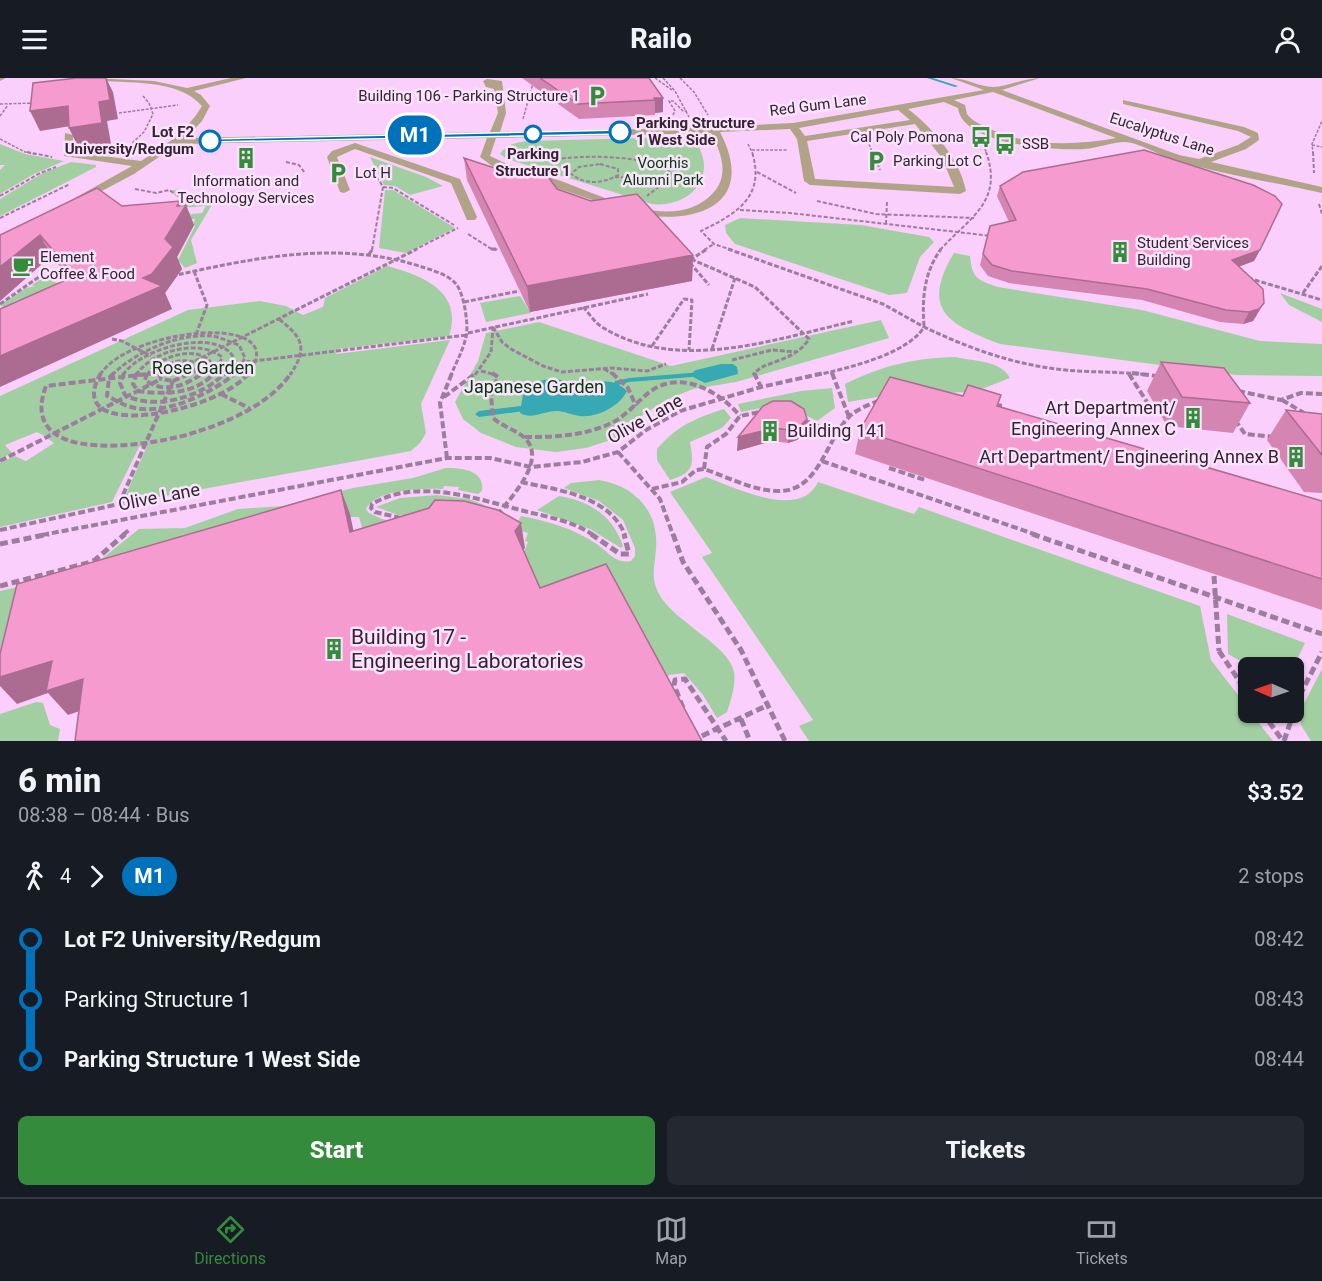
<!DOCTYPE html>
<meta charset="utf-8">
<style>
body{margin:0;font-family:Roboto,sans-serif;background:#242831;color:#f1f3f6;height:100vh;display:flex;flex-direction:column;font-size:22px;white-space:nowrap}
*{box-sizing:border-box;margin:0}
p{font-size:20px;color:#9ea1a6}
.icon{flex:none;width:33px;height:33px;fill:none;stroke:currentColor;stroke-width:2;stroke-linecap:round;stroke-linejoin:round}
.map{position:relative;height:663px;overflow:hidden}
.sheet{display:flex;flex-direction:column;background:#171b24;flex:1}
.sheet>*{flex:none}
.badge{padding:0 12px;border-radius:20px;font-size:21px;line-height:39px}
.needle{width:39px;rotate:272deg}
.fabs{position:absolute;left:1238px;top:579px;display:grid;gap:12px}
.fabs a{display:grid;place-items:center;width:66px;height:66px;border-radius:9px;background:#171b24;box-shadow:0 2px 4px #0004;font-size:30px}
.map>.badge{position:absolute;translate:-50% -50%;box-shadow:0 0 0 3px #fff}
.legs{display:flex;align-items:center;gap:9px;height:66px;padding:0 18px;font-size:20px}
.legs p{margin-inline-start:auto}
.summary{display:flex;align-items:center;justify-content:space-between;height:102px;padding:0 18px}
h1{font-size:33px;font-weight:800;line-height:45px}
.primary-button{display:flex;gap:12px;margin-top:auto;padding:12px 18px}
.primary-button a{flex:1;height:69px;border-radius:9px;background:#338b3b;color:#fff;font-size:24px;font-weight:800;line-height:69px;text-align:center}
.primary-button a+a{background:#242831;color:#f1f3f6}
ul{padding:0 18px;list-style:none}
li{display:flex;align-items:center;gap:21px;height:60px;font-size:22px}
li i{display:grid;place-items:center;width:9px;height:100%;margin:0 8px;background:currentColor}
li i::after{content:'';width:15px;height:15px;margin:-8px;border:4px solid;border-radius:50%;background:#171b24}
li p{margin-inline-start:auto}
li:first-child i{background:linear-gradient(#0000 50%,currentColor 0)}
li:last-child i{background:linear-gradient(currentColor 50%,#0000 0)}
header{display:flex;justify-content:space-between;align-items:center;height:78px;padding:0 18px;background:#171b24;font-size:27px;font-weight:800}
.menu{display:flex;justify-content:space-around;align-items:center;height:84px;border-top:2px solid #363941;background:#171b24;font-size:16px;color:#9ea1a6}
.menu a{display:grid;justify-items:center;gap:3px}
.menu .on{color:#338b3b}
.map>svg:first-child{display:block}
</style>
<header><svg class="icon" aria-label="menu" viewBox="0 0 24 24"><path d="M4 6h16M4 12h16M4 18h16"/></svg>Railo<svg class="icon" aria-label="person" viewBox="0 0 24 24"><circle cx="12" cy="8" r="4"/><path d="M4 21q1-7 8-7t8 7"/></svg></header>
<div class="map">
<svg width="1322" height="663" viewBox="0 0 1322 663">
<rect width="100%" height="100%" fill="#facffb"/>
<path fill="#a2cfa2" d="M679,59L697,64C700,72 704,79 704,88C704,115 676,129 652,126L507,81L500,76C506,66 518,64 529,63Z
M0,66L25,76L64,83L34,96L0,116V92L5,87H0Z
M370,79L426,99L443,108L410,117L395,108L384,107Z
M71,84L96,87V89L0,138V121L43,95Z
M178,111L201,126L213,125L191,162L197,185L185,190L178,182L195,148L193,147L195,141L127,147L154,140L202,135L206,128L166,131L186,124L171,113Z
M385,112H393L455,150L406,175L379,170Z
M740,140L861,147L929,159L934,164L920,179L907,215L889,217L735,166L726,155L725,147Z
M954,175L970,178C972,200 977,202 998,209L1142,232L1260,263L1322,266V298L1236,297L1000,266C948,246 920,232 954,175Z
M387,188C421,197 464,213 449,258L337,271L336,276L450,262L421,326L426,355L420,365L411,373L143,422V417L124,421L147,368L139,369L112,424L0,449V385L15,378L26,383L54,365L48,361L52,359L50,356L44,358L37,354L5,367L12,375L0,381V318L188,232L260,223L286,228L303,237L323,229L325,220Z
M44,199L61,207L13,224L17,225L6,231L0,227L26,210L35,208L32,207Z
M1280,215L1322,231V244L1289,227Z
M520,218L531,235L486,244L480,225Z
M881,242L889,260L736,304L693,311L666,322L641,338L620,359L586,370L556,374L516,369L481,355L463,341L455,324L478,283L486,255L539,244L671,288Z
M955,279C972,283 1001,282 1010,300L974,314L895,316L848,324L845,306C881,288 914,280 955,279Z
M832,310L835,330L817,343L797,333L788,325L741,334L738,326L801,313Z
M724,331L731,340L722,350L690,364C694,387 694,395 670,402L657,382V371C678,347 694,341 724,331Z
M446,390C462,390 485,392 482,413L478,416L458,412L459,409L444,408L443,411C423,410 375,411 366,431L369,435L382,441L401,445L365,460L359,439H336L89,491L139,451L185,450L238,431L283,428L353,410L413,400Z
M706,399C734,409 800,443 818,404L914,436L919,429L1200,528L1211,582L1248,630V634L1251,635L1273,663H809L799,648L813,642L702,479L712,475L670,414Z
M599,402C635,408 659,433 656,471C655,488 650,500 659,516C674,544 729,567 734,594C736,607 731,622 727,634L717,640L703,617L684,595L669,597L666,602L538,512L523,476L528,464L525,463L528,455L514,451L521,438C549,443 575,451 598,467C609,475 616,486 631,483L635,478V470L623,442L599,423L564,410L571,405Z
M437,417L469,421L484,427L475,440L398,437L376,429L400,420Z
M559,418C590,423 613,438 623,468L621,470L590,451L537,432Z
M22,508L0,588V513Z
M1227,536L1305,565L1293,590L1251,589L1228,576Z
M1322,591V663H1311L1301,647L1300,633Z
M36,624L43,625L50,647L60,651L58,663H0V636Z"/>
<path fill="#37a9b4" d="M721,286H733L737,289L738,296L705,305L689,297L696,292Z
M553,300L564,303L572,309C593,308 608,295 627,313C620,328 597,340 580,338C572,337 564,333 557,333C543,333 532,342 520,335L524,310L531,305Z"/>
<g fill="none" stroke-linecap="round" stroke-linejoin="round">
<path fill="#37a9b4" fill-rule="evenodd" d="M927,0H933L958,8L955,9Z
M689,295H692L693,297L692,299L629,304L618,307L614,305L615,303L629,300Z
M521,328L524,329L525,331L524,333L479,339L475,336L479,333Z"/>
<path stroke="#9d7d9e" stroke-width="1.5" stroke-dasharray="3 1.5" stroke-linecap="butt" d="M655,0L672,12
M663,0L675,13L689,39
M680,0L694,14L708,37
M0,26L36,25
M119,35L178,27
M673,37L675,33L669,23H673L683,33H687
M0,38L8,27
M523,41L533,5
M0,61L25,74L35,76
M748,66L753,76
M869,66L873,76
M1312,67L1322,69
M129,68L144,54L153,36L149,25L143,18
M985,71L987,76
M752,72H787
M1313,76L1312,66L1322,43"/>
<path stroke="#9d7d9e" stroke-width="2" stroke-dasharray="4 2" stroke-linecap="butt" d="M27,74L52,79
M873,74L880,92
M1313,74L1314,95
M544,83C585,76 624,78 665,87L671,95L665,104L647,118
M286,84L299,87L305,95
M600,86L618,91V97C603,106 585,107 571,96L579,89Z
M757,94L796,115
M615,99L666,101
M383,109L393,110L454,147
M135,111L156,115L169,112L186,123L176,126
M0,118L40,95L56,89
M817,123L876,136L974,140
M1319,126L1322,136
M740,132L790,135L992,158
M0,140L70,106
M886,146L887,123
M468,156L493,172L498,171
M372,172L383,109L374,93
M414,172L458,150
M704,172L714,166
M732,172L714,166L701,153C736,136 766,119 752,74
M940,172C969,140 1004,124 986,74"/>
<path stroke="#9d7d9e" stroke-width="3" stroke-dasharray="5 2" stroke-linecap="butt" d="M491,171H498
M728,171L883,226L924,249
M369,176L373,171
M691,181L755,209L809,261C793,286 764,281 753,297
M690,182L707,171
M690,185L709,207
M194,193L207,227L197,254
M172,198C253,180 338,162 419,188C431,192 448,196 456,206C464,215 469,248 466,259C463,272 456,285 451,297
M1248,200L1322,222
M1303,215L1322,188
M464,224L519,213
M0,226L46,194L67,205
M583,229C589,235 594,244 602,249C677,296 776,261 854,243
M279,241C303,260 308,270 290,297
M924,248C922,219 924,195 941,171
M493,249L502,264L511,271L543,288L562,294L611,290L647,293L666,286
M468,255L648,216
M112,261L122,263L151,278
M652,268L684,221L692,222L689,272
M712,271L735,200
M732,282L772,272L797,274
M195,283L417,171
M197,290L467,257
M604,291L615,297
M481,293L496,297
M831,294L833,297
M100,297C128,250 296,232 248,297
M112,297C135,274 178,255 212,258C220,259 230,264 239,267L245,280L235,297
M123,297C139,271 216,248 234,280L230,291L224,297
M136,297C152,273 198,260 222,279L218,290L213,297
M142,297L159,295
M147,297C157,279 194,267 210,283V289L201,297
M160,297C165,283 185,279 198,286L194,294L187,297
M475,297L491,274L493,250
M817,297C848,290 908,276 924,249C966,269 1009,285 1056,291C1086,295 1118,293 1148,297"/>
<path stroke="#9d7d9e" stroke-width="4" stroke-dasharray="7 3" stroke-linecap="butt" d="M101,295C59,366 218,335 249,295
M114,295L109,300L107,318C114,321 121,326 128,328C162,340 210,316 236,295
M124,295L120,305L125,317C155,333 202,319 225,295
M137,295L133,306L138,313C163,317 197,316 214,295
M147,295L145,302C164,316 185,308 203,295
M155,295L46,308C14,392 160,367 199,353C231,343 272,324 291,295
M159,295L161,301L173,303
M492,295L498,299L491,317L493,340C503,349 516,352 525,360C547,382 512,418 499,435
M612,295L628,310L636,328
M754,295L761,309
M832,295L849,339
M1132,295L1157,298
M1129,296L1147,324
M173,303L191,295
M1238,313L1281,322L1301,315L1322,316
M221,316L249,330
M444,319L476,295
M1282,322L1304,335
M995,327L1004,328
M803,342L838,356
M1235,342L1245,356L1274,359
M525,359C553,359 581,358 607,347C625,340 636,324 651,313C681,291 720,314 740,338
M618,374L660,421L673,457
M447,380L440,325L452,295
M0,383L161,301
M822,383L1037,457
M889,390L925,402
M704,391L707,369L726,356L740,338L760,334
M521,404C557,412 609,417 625,457
M652,411L682,404L696,392L704,391C728,399 753,413 779,413C819,413 825,364 848,340C856,331 869,327 880,322
M119,426L173,303
M401,440L375,434L371,430L372,426C418,399 477,421 524,433C548,439 573,443 593,457
M0,452L133,423
M42,457L447,380H490L531,389L582,384L618,374L646,352L680,333L761,309L824,295
M123,457L130,451"/>
<path stroke="#9d7d9e" stroke-width="5" stroke-dasharray="8 4" stroke-linecap="butt" d="M591,456L620,476H629L624,456
M673,456L683,484L741,572L785,663
M1032,456L1322,556
M0,466L49,456
M0,508L88,485L95,482L125,456
M1219,573L1248,616
M683,630L674,607L675,602L685,601L726,663
M1262,634L1283,663
M741,641L750,663
M691,663L766,628
M1284,663L1299,619L1322,574"/>
<path fill="#b1a387" fill-rule="evenodd" d="M0,0H6L0,3Z
M89,0L154,3L187,10L231,0H246L194,13L201,17L210,28L202,43L186,60L490,54L498,35L494,11L486,9L483,3L487,1L502,3L506,35L500,54L689,50L793,45L984,12L951,0C966,0 979,9 993,9C1007,9 1024,0 1040,0L1002,12L1179,77L1199,81L1238,67L1251,59L1238,53L1123,26V22L1244,49L1258,55L1259,62L1246,71L1211,84L1322,109V115C1274,104 1217,96 1172,81C1159,77 1137,64 1125,64C1112,64 1098,70 1084,71C1057,73 962,67 958,30L944,24L908,31C932,49 960,81 966,113L960,116L810,107L804,103L797,61L790,51L720,54C760,131 689,149 628,134L492,88L480,79L487,60L178,66L134,96L79,125L75,124V120L132,88L64,78L65,55L73,57V74L141,83C165,68 187,53 202,28C178,0 127,6 93,2ZM993,14L1116,60C1073,68 1022,69 982,47C978,45 970,41 967,36C966,33 966,30 965,27L954,22ZM898,32L910,42L805,58L799,50ZM915,46L942,80L954,109L815,101L807,63ZM711,55C721,74 730,97 713,115C676,156 602,118 561,103C543,97 525,92 507,86L490,78L496,60Z
M355,65L460,101L477,139L475,142H467L451,105L355,71L337,79L350,112L344,115L340,114L327,79L332,73Z"/>
<path stroke="#9d7d9e" stroke-width="5" stroke-dasharray="8 4" stroke-linecap="butt" d="M1214,498L1219,573"/>
</g>
<path fill="#d485b2" d="M522,0H649L663,20V34L655,35V37L579,41Z
M464,80L557,111L693,177L692,203L530,234L467,102Z
M1000,108L1260,172L1254,183L1239,189L1257,237L1253,243L1243,246L1220,244L1142,222L1009,205L988,198L980,187L990,148L1009,144L997,118Z
M180,123L182,127H186L194,147L177,179L182,191L165,215L172,231L70,200L51,178L0,223V157L122,128Z
M1161,284L1250,325L1233,355L1167,348L1147,313Z
M763,328L805,354L797,362L788,365L772,363L737,373Z
M997,328L1322,423V532L855,376L860,352Z
M1286,332L1322,336V415L1304,414L1267,362Z"/>
<path fill="#ac6c91" d="M106,0L113,14L118,41L107,43L111,66L79,71L69,50L99,24Z
M654,20H663V34L655,35V22Z
M68,28L77,47L40,53L30,33Z
M180,123L183,131L186,127L194,147L177,179L182,191L165,215L172,231L0,309V278L143,200L165,161L177,128Z
M40,157L51,178L0,223V189Z
M1260,172L1254,183L1226,193L1232,182Z
M693,177L692,203L530,234L527,208Z
M1264,225L1253,243L1243,246L1249,234Z
M807,341L805,354L797,362L788,365L789,352Z
M774,350L772,363L737,373L738,359Z
M341,412L350,436L359,479L350,454Z
M521,445L525,470L519,477L515,453Z
M52,583L83,601L103,625L68,637L48,615L17,626L0,608V599Z"/>
<path fill="#f69bcf" stroke="#ac6c91" stroke-width="1.5" d="M77,0H106L110,22L99,24L102,45L69,50L68,28L30,33L33,5Z
M540,0H649L663,20H654L655,22L578,26Z
M1144,72L1253,107L1275,118L1282,126L1260,172L1232,182L1263,211L1264,225L1259,231L1249,234L1226,232L1147,211L1012,193L992,187L983,176L990,148L1016,142L1000,108L1023,94Z
M464,80L516,97L544,93L557,111L591,123L637,116L693,177L527,208Z
M97,110L122,128L180,123L177,128L186,127L165,161L173,169L152,196L143,200L162,208L0,278V231L75,198L40,157L0,189V157Z
M1161,284L1224,290L1250,325L1182,319Z
M890,299L963,318L968,307L1001,317L997,328L1322,423V501L860,352Z
M773,323H791L804,331L807,341L799,349L789,352L774,350L738,359L763,328Z
M1286,332L1322,336V377Z
M341,412L350,454L429,430L435,422L464,423L498,432L521,445L515,453L540,510L606,486L702,663H75L83,601L46,613L52,583L0,599V576L17,506Z"/>
<path fill="#0072bc" stroke="#fff" stroke-width="1.5" d="M620,52L623,56L210,64L207,63L210,61Z"/>
<defs>
<symbol id="parking-bare" viewBox="-9 -9 18 18"><path d="M-3.5-5.5H1a3.5 3.5 0 0 1 0 7H-1V5.5H-3.5ZM-1-3.4V-.6H.8a1.4 1.4 0 0 0 0-2.8Z" fill="#338b3b" stroke="#fae4fb" stroke-width="2.5" paint-order="stroke"/></symbol>
<symbol id="bus-bare" viewBox="-9 -9 18 18"><path d="M-5-6H5V4H4V6H2V4H-2V6H-4V4H-5ZM-3.5-4V0h7V-4ZM-3.5 1.2v1.5H-2V1.2ZM2 1.2v1.5H3.5V1.2Z" fill="#338b3b" stroke="#fae4fb" stroke-width="2.5" paint-order="stroke"/></symbol>
<symbol id="building-bare" viewBox="-9 -9 18 18"><path d="M-4-6H4V6H1V3H-1V6H-4ZM-2.5-4.3h1.7v1.8h-1.7ZM.8-4.3h1.7v1.8H.8ZM-2.5-1h1.7V.8h-1.7ZM.8-1h1.7V.8H.8Z" fill="#338b3b" stroke="#fae4fb" stroke-width="2.5" paint-order="stroke"/></symbol>
<symbol id="cafe-bare" viewBox="-9 -9 18 18"><path d="M-5.5-4.5H6V0H3Q3 3.5 0 3.5H-2.5Q-5.5 3.5-5.5 0ZM3-3.2v2h1.7v-2ZM-6 4.5H4V6H-6Z" fill="#338b3b" stroke="#fae4fb" stroke-width="2.5" paint-order="stroke"/></symbol>
</defs>
<g fill-rule="evenodd">
<use href="#parking-bare" x="582" y="3" width="30" height="30"/>
<use href="#bus-bare" x="966" y="44" width="30" height="30"/>
<use href="#bus-bare" x="990" y="51" width="30" height="30"/>
<use href="#building-bare" x="231" y="65" width="30" height="30"/>
<use href="#parking-bare" x="861" y="68" width="30" height="30"/>
<use href="#parking-bare" x="323" y="80" width="30" height="30"/>
<use href="#building-bare" x="1105" y="159" width="30" height="30"/>
<use href="#cafe-bare" x="8" y="173" width="30" height="30"/>
<use href="#building-bare" x="1178" y="325" width="30" height="30"/>
<use href="#building-bare" x="755" y="338" width="30" height="30"/>
<use href="#building-bare" x="1281" y="364" width="30" height="30"/>
<use href="#building-bare" x="319" y="556" width="30" height="30"/>
</g>
<g fill="#fff" stroke="#0072bc" stroke-width="3">
<circle cx="620" cy="54" r="10"/>
<circle cx="533" cy="56" r="8"/>
<circle cx="210" cy="63" r="10"/>
</g>
<g text-anchor="middle" stroke-width="5" stroke-linejoin="round" paint-order="stroke">
<g font-size="15" fill="#362237" stroke="#fae4fb" text-anchor="start">
<text x="580" y="23" text-anchor="end">Building 106 - Parking Structure 1</text>
<text x="964" y="64" text-anchor="end">Cal Poly Pomona</text>
<text x="1022" y="71">SSB</text>
<text x="893" y="88">Parking Lot C</text>
<text x="355" y="100">Lot H</text>
<text x="246" y="108" text-anchor="middle">Information and<tspan x="246" dy="17">Technology Services</tspan></text>
<text x="1137" y="170">Student Services<tspan x="1137" dy="17">Building</tspan></text>
<text x="40" y="184">Element<tspan x="40" dy="17">Coffee &amp; Food</tspan></text>
</g>
<g font-size="15" fill="#362237" stroke="#fae4fb">
<text transform="translate(818 27) rotate(-7)" y="5">Red Gum Lane</text>
<text transform="translate(1162 56) rotate(18)" y="5">Eucalyptus Lane</text>
</g>
<g font-size="15" font-weight="bold" fill="#362237" stroke="#fae4fb" text-anchor="start">
<text x="636" y="50">Parking Structure<tspan x="636" dy="17">1 West Side</tspan></text>
<text x="194" y="59" text-anchor="end">Lot F2<tspan x="194" dy="17">University/Redgum</tspan></text>
<text x="533" y="81" text-anchor="middle">Parking<tspan x="533" dy="17">Structure 1</tspan></text>
</g>
<g font-size="15" fill="#023a0a" stroke="#fae4fb">
<text x="663" y="90">Voorhis<tspan x="663" dy="17">Alumni Park</tspan></text>
</g>
<g font-size="18" fill="#023a0a" stroke="#fae4fb">
<text x="203" y="296">Rose Garden</text>
<text x="534" y="315">Japanese Garden</text>
</g>
<g font-size="18" fill="#362237" stroke="#fae4fb" text-anchor="end">
<text x="1176" y="336">Art Department/<tspan x="1176" dy="21">Engineering Annex C</tspan></text>
<text x="787" y="359" text-anchor="start">Building 141</text>
<text x="1279" y="385">Art Department/ Engineering Annex B</text>
</g>
<g font-size="18" fill="#362237" stroke="#fae4fb">
<text transform="translate(645 341) rotate(-29)" y="6">Olive Lane</text>
<text transform="translate(159 419) rotate(-11)" y="6">Olive Lane</text>
</g>
<g font-size="21" fill="#362237" stroke="#fae4fb" text-anchor="start">
<text x="351" y="566">Building 17 -<tspan x="351" dy="24">Engineering Laboratories</tspan></text>
</g>
</g>
</svg>
<div class="fabs">
<a><svg class="needle" viewBox="-14 -14 28 28"><path d="M0-13l5 13h-10z" fill="#e53935"/><path d="M0 13l5-13h-10z" fill="#9ea1a6"/></svg></a>
</div>
<b class="badge" style="left:415px;top:57px;background:#0072bc;color:#fff">M1</b>
</div>
<section class="sheet">
<div class="summary"><div><h1>6 min</h1><p>08:38 – 08:44 · Bus</p></div><b>$3.52</b></div>
<div class="legs"><svg class="icon" aria-label="walk" viewBox="0 0 24 24"><circle cx="13" cy="4" r="2"/><path d="M13 8l-2 6 4 7M11 14l-3 7M7 12l3-4h3l4 4"/></svg>4<svg class="icon" aria-label="forward" viewBox="0 0 24 24"><path d="M9 5l7 7-7 7"/></svg><b class="badge" style="background:#0072bc;color:#fff">M1</b><p>2 stops</p></div>
<ul>
<li><i style="color:#0072bc"></i><b>Lot F2 University/Redgum</b><p>08:42</p></li>
<li><i style="color:#0072bc"></i><span>Parking Structure 1</span><p>08:43</p></li>
<li><i style="color:#0072bc"></i><b>Parking Structure 1 West Side</b><p>08:44</p></li>
</ul>
<div class="primary-button"><a>Start</a><a>Tickets</a></div>
</section>
<nav class="menu">
<a class="on"><svg class="icon" aria-label="directions" viewBox="0 0 24 24"><path d="M12 3l9 9-9 9-9-9zM9 14v-3h6M13 9l2 2-2 2"/></svg>Directions</a>
<a><svg class="icon" aria-label="map" viewBox="0 0 24 24"><path d="M3 6l6-2 6 2 6-2v14l-6 2-6-2-6 2zM9 4v14M15 6v14"/></svg>Map</a>
<a><svg class="icon" aria-label="tickets" viewBox="0 0 24 24"><path d="M3 7h18v10H3zM15 7v10"/></svg>Tickets</a>
</nav>
